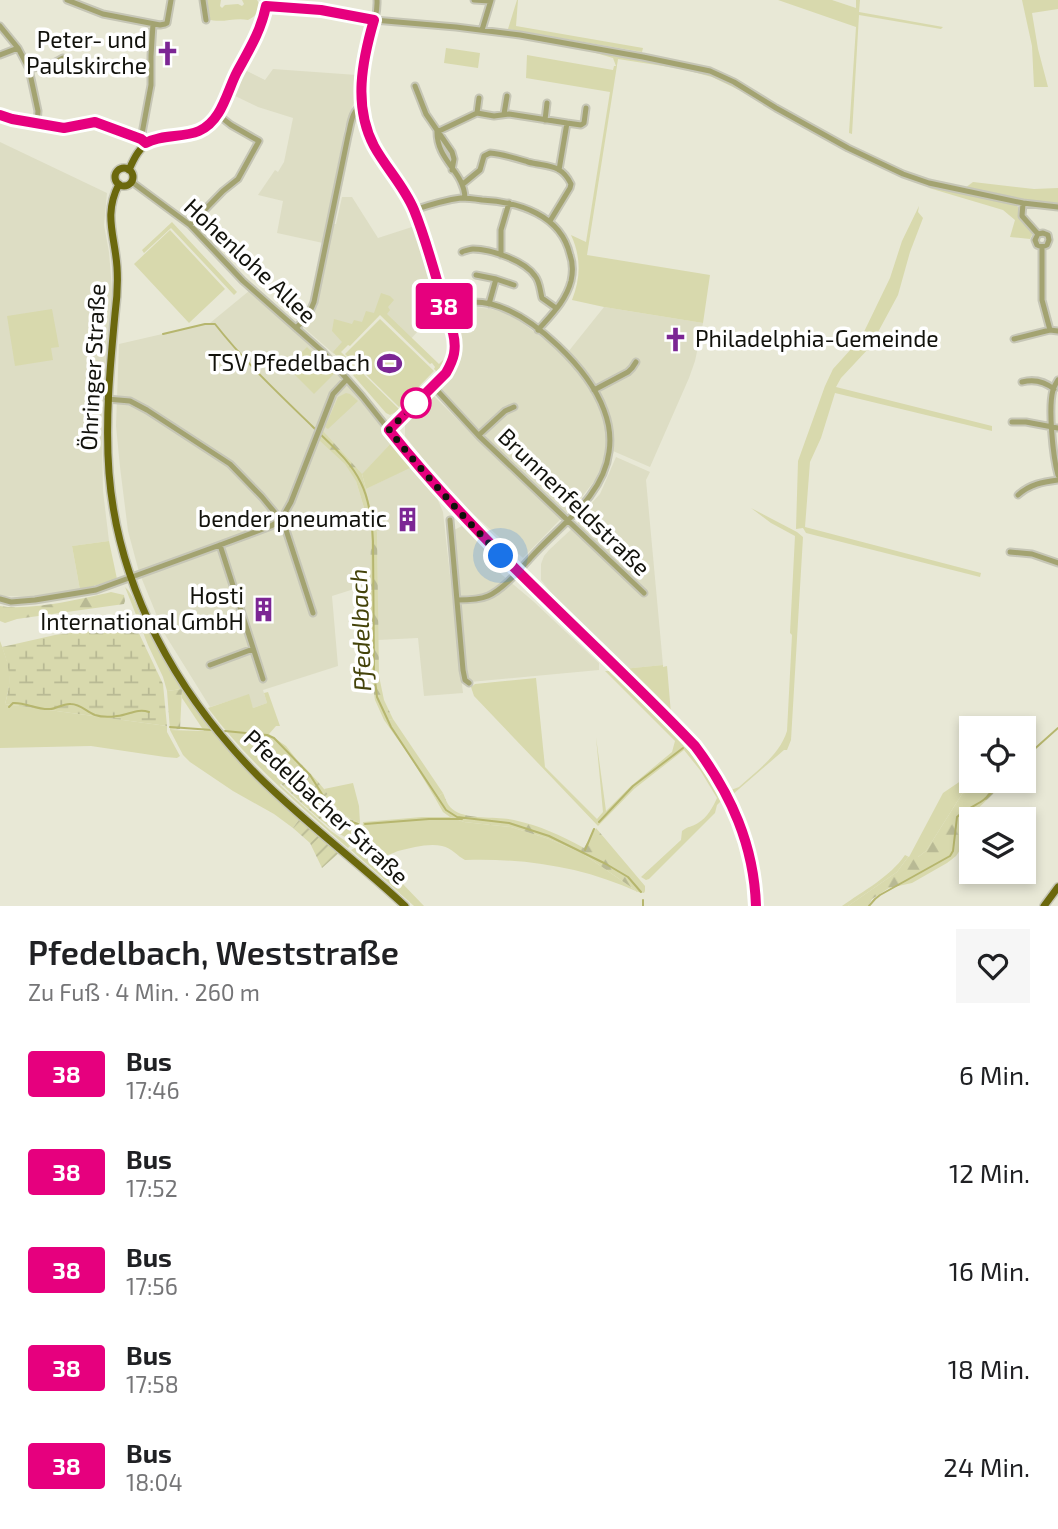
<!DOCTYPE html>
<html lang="de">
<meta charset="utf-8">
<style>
body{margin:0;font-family:"Exo 2",sans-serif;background:#f6f6f6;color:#202124;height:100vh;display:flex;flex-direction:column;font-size:26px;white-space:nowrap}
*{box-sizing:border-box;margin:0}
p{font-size:23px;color:#757577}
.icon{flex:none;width:38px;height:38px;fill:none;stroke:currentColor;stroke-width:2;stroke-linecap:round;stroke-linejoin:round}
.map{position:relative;height:906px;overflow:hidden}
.sheet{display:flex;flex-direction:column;background:#fff;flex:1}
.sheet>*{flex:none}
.badge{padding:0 14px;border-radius:5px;font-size:24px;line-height:46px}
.tools{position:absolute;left:959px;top:716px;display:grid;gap:14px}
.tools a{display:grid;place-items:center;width:77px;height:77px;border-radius:0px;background:#fff;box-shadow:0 4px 10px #0003;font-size:35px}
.you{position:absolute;width:35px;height:35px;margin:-18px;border:5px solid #fff;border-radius:50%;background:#1a73e8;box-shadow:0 0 0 10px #1a73e833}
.map>.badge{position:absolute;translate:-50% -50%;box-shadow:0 0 0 4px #fff}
.round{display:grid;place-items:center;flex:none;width:74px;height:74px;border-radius:0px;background:#f6f6f6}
.headline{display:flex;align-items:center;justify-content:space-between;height:119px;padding:0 28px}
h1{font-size:33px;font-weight:600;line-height:52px}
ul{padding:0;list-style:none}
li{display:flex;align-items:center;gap:21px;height:98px;padding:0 28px}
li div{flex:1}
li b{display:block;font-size:26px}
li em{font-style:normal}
li .badge{min-width:77px;font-weight:700;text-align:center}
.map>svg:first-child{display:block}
</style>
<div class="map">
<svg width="1058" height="906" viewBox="0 0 1058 906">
<defs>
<pattern id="forest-firs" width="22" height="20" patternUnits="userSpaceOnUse" patternTransform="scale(1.75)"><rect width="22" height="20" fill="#d8d9ad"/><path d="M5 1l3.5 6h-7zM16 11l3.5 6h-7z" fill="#b8b994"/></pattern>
<pattern id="wetland-marsh" width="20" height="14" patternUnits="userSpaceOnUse" patternTransform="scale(1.75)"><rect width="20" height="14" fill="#d8d9ad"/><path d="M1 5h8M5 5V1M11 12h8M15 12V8" fill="none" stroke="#b8b994"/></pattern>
<pattern id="garden-furrows" width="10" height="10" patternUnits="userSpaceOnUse" patternTransform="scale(1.75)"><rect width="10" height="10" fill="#d8d9ad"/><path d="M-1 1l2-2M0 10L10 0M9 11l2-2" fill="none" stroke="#b8b994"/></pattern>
</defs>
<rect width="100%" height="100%" fill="#e8e8d6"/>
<path fill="#ddddc4" d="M243,69L265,80L273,69L357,75V94L345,127L323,243L277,233L283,201L258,195L275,170L278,172L284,162L293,118L258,107L231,94Z
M0,142L107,193L104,225L109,252L113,302L101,398L103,491L109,541L72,546L80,590L35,597L0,596Z
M342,197H352L378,238L415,226L431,277L418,288L438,309L409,341L380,313L334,354L303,327L317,303L332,224H336Z
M249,291L322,354L393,441L356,481L371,531L370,584L332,596L338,666L263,690L267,703L253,708L248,695L210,707L164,633L139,572L128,531L120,467L116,426L119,344L210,323Z
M460,305L491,309L506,313L518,320L548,342L564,357L604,307L703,323L695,361L689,378L650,467L606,448L604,460L595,480L582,497L523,558L465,507L440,481L405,436V425L428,400L434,396L472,434L476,428L440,387L453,369L459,353L458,340L451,314L453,307Z
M616,457L650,472L646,480L663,665L623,669L617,661L556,599L541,580V564L544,556L549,550L578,523L577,519L600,494Z
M410,467L437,498L443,512L463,693L424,696L418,638L378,640L377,532L366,489Z
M462,526L488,553L501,574L533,601L599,663V670L470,682L466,679L454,530Z"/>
<path fill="#d8d9ad" d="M207,0H221L220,6L222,8L225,5L238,4L242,6L244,4L242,0H257C263,9 256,16 248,20C234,17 221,24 208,19Z
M517,0H518L516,26L643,48L642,52L508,29Z
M778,0H832L856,8V0H860L859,12L943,27L941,29L859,15L852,134L849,133L856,27Z
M1022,0H1058V9L1032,13L1038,49L1048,87H1034L1032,46Z
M446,48L480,53L478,68L444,63Z
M589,49L701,70L718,77L739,87V90L712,77L682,69L618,59L587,255L710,275L703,323L604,307L572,300C581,277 581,257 571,235L586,242L610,92L526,78L527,55L613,70L614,66H616L613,58L589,51Z
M973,182L1034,189L1058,188V203L1025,200L965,188Z
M933,186L1015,204L1018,207L1019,216L1033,233L1030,239L1010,237L1015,220L1003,210L929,188Z
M919,206L918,212L923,218L910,252L898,295L870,347L841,378L836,387L992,426V431L835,393L821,438L810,462L805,527L981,573L980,577L806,533L803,528L796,529L798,461L825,386L833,369L861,338L890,278L902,241Z
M172,222L237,292L234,295L171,228L144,253L142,250Z
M170,230L225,289L189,323L134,264Z
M381,293L390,296L394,300L388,307L390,310L387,314L439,364L443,360L446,362L438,373L434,369L435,367L432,363L430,364L380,315L350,346L348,345L341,352L400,410L390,415L386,413L333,352L342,342L332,331L334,319L352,324L354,320L362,322L366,311L374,313Z
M52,309L59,347L51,348L53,360L15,366L7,316Z
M380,319L434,371L399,407L345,354Z
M307,347L334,374L314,394L287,367Z
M346,393L350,394L358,401L328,429L325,427L338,397Z
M393,441L414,466L366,489L362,474Z
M751,508L797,532L803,537L791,740L787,750H784L732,795H730L715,768L697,745L623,669L663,665V667L667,666L671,714L697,741L717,767L731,790L739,787C757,770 779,756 787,731L792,635L790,633L795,536L771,523Z
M109,541L117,579L80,590L72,546Z
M125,587C134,595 137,610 143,620C155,644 169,669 183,691C216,739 258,778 300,818L293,828L274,814L233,791L190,762L183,755L170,730L204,731L182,698V689L167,691L163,677L148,645Z
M0,641C10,668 13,676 5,704L167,726V732L180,756L177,758L165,757L91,746L0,748Z
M605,671H610C650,711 695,748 722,800L717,805L715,813L649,879L646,880L641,877L681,840L682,831C688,826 692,827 698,823C707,818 713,807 717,798L700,770L684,750L634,789L598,826L474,696L471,687L475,684L536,678L545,767L597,819L603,812L596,737L606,811L631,786L672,752L675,741Z
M268,692L280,726H276L269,734L286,746L297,760L280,785L331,831L351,845L348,848C298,804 248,762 208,708L249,694L253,708L267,703L264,693Z
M393,719L443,793L435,798L411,758L384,720Z
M971,774V780L983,781L962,794L926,851L918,857H908L897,872L848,906H842C863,891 890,877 905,855L909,857L943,793Z
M353,783L359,806L360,823C339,815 336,807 324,789Z
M422,817H450L464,822L511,827L549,839L582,853L638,892C583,867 526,858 465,860C457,856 452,848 442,846C428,843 412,848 398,851C393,853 387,856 382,856C372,857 364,850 359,843L362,833L363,822Z
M355,848L359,849L356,852L399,880L424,906H414L351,850Z"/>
<path fill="url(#forest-firs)" d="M323,431L362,474L377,532L379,676L384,700L393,719L384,720L375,700L372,681L370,584L371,531L356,481L345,464L319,440Z
M111,592L124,595L125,601L124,604L17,619L5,623L0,621V606C28,611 83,599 111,592Z
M182,689L180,729L170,730L167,691Z
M983,781H999L997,782L996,791L963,823L960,850L956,856L947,863L912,883L889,888L872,899L868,906H848L897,872L908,857H918L926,851L962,794Z
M443,793C446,800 448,807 455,811C470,820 497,816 514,820C541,826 560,835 584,848L596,828L645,886V891L644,893L638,892L582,853L549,839L511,827L464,822L450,817L443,812L435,798Z"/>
<path fill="url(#wetland-marsh)" d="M135,625L163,684L167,726L5,704C12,682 10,669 2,647L55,635Z"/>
<path fill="url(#garden-furrows)" d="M297,760C306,769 316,779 324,789C338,808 336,814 360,823L357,841C335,838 298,799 280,783Z
M300,818L340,852L322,868L310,843L293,828Z"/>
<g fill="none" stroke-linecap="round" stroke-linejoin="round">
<path stroke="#b6b66e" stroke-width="2" d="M163,334L205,324H215C244,361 278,393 312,426C330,444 350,460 361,483C370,501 372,522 373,541L374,672L377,697L391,727L446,810L457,817L509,823L549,836L606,864L628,877L641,892
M9,707L13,703C25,702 37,710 50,709C57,709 63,703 71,704C80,704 87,712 95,715C101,717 111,717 117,716C129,715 137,708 149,712
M170,727L212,730
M225,731L267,735L274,738L310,775L334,813L346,820L358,824
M1024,763L1030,753L1058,728
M599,822L633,786L683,748
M365,824L429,819H462
M585,850L594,829
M643,906V900
M869,906L875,899L880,895L950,856L953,851L957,817C964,810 973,807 982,801C990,796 995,786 1003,780"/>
<defs>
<path id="minor" d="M67,0L103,14L160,25L165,24L167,23L171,0
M203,0L206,20
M377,0C378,18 369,35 365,52C360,73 361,95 364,116C370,153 400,176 414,210C429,250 439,292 453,333C457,349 454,359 446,373L389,430
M474,0L490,1
M266,7L321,10L374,20L456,27L520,35L643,57L710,71L734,82L776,108L848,148L903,174L929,183L1023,203L1058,207
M0,26L18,48L29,69L38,111L37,123
M482,30L491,0
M0,55L18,48
M29,69L52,64L63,58
M415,86L426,114L452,152L454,159L452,170
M477,113L494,116L509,114L567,123L559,170
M504,114L507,96
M0,115L12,119L64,128L95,122L141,139L146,143
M545,120L547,103
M567,123L581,125L584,123L586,108
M437,132C437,161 464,171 465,198
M437,132L477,113L479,98
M141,139L151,85V56L153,24
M132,182L190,225L243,281L322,351L362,396L416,464L455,508L517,572L695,746C731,793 754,846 756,906
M463,184L480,170L484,156L490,153C503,154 515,158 528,162C546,167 561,163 571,184L570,188L550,221
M1023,203L1022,216L1038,234
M414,210C429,205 445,200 461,198C467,198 475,199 482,200C519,202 561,215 570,255C573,263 573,272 571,281C566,301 551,315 538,330
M190,225L223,191L238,179L259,141L231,125L217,114
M1042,247L1037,245L1035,240L1038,234L1043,233L1048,235L1049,240L1047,245L1042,247V300L1050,330L1058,331
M462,252C463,251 472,249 473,249C491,249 525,261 535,276C540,282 540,291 542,298L556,308
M501,255V230L509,203
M476,275L496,279
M489,304L496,279L514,285
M443,306C459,302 475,300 491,304C534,315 589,369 604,410C609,423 611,439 609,452C604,493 566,521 539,549C525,563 506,588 488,596C479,600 467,600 457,600
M296,328L308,316L314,302L348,136C351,125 351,110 363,105
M1014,339L1050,330
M1058,380C1056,383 1054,387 1053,390C1048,408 1053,457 1058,475
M1022,382C1033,379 1044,381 1054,389
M433,386L480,437L644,593
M594,390L628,372L632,368L636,362
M107,399L130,401L147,410L230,464L262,497L281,520L286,530L313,613
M1012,422H1026L1058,428
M479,435L505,411L514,407
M1018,495C1030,484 1043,482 1058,480
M450,520L463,670L465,680L469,683
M220,545L263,679
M1010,552L1032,554L1058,563
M0,599L11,602L35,600L96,590L220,545L271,526L281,520L291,502L333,394L347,379
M210,665L253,649"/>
<path id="major" d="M115 177a9 9 0 1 1 18 0a9 9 0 1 1-18 0Z
M129,170C134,158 140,146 152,140C167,136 187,137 201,130C221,120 226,94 235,76C247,52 267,28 265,0
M119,184C103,215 115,236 117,267C118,282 117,299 115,314C110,367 105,420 109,473C118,589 177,694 258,776C304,822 357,861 405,906
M1044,906L1058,887"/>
</defs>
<use href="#minor" stroke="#c6c6b6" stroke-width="9"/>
<use href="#major" stroke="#c6c6b6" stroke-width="10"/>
<use href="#minor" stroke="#a3a371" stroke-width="5"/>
<use href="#major" stroke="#6b680d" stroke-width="7"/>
</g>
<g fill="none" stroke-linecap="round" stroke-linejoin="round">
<defs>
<path id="line" d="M0,115L12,119L64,128L95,122L141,139L146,143C162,134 182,138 199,131C222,121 227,91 237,72C249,50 261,31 266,6L321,10L374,20C362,61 353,106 374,146C386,168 404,186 414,210C430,249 439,292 453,333C457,349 454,359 446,373L389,430C480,545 593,639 695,746C731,794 754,845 756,906"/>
</defs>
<use href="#line" stroke="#fff" stroke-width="16"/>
<use href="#line" stroke="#e6007e" stroke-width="10"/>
<path stroke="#12120c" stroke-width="7" stroke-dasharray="0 12.6" d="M416,403L389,430C424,474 462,515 501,556"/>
</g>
<defs>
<symbol id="church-bare" viewBox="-9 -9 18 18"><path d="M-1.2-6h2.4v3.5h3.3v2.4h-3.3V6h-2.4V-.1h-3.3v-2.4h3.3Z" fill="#7c2694" stroke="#fff" stroke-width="2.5" paint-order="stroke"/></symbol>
<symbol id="stadium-bare" viewBox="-9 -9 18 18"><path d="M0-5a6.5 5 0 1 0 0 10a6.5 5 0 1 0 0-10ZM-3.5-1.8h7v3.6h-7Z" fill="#7c2694" stroke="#fff" stroke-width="2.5" paint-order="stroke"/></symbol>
<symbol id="building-bare" viewBox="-9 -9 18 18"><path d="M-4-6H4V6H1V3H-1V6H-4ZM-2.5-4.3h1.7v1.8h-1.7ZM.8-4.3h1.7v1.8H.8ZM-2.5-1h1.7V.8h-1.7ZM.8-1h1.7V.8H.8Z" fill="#7c2694" stroke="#fff" stroke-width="2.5" paint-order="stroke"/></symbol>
</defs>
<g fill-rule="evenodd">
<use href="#church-bare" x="150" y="36" width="35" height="35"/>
<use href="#church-bare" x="658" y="322" width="35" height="35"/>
<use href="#stadium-bare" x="372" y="346" width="35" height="35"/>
<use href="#building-bare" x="390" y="502" width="35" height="35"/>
<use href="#building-bare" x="246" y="592" width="35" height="35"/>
</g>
<circle fill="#fff" stroke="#e6007e" stroke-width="3.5" cx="416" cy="403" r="14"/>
<g text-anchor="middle" stroke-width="7" stroke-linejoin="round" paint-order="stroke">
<g font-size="23" fill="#12120c" stroke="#fff" text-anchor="end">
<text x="147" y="48">Peter- und<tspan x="147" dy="26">Paulskirche</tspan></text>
<text x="695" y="347" text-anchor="start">Philadelphia-Gemeinde</text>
<text x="370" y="371">TSV Pfedelbach</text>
<text x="387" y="527">bender pneumatic</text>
<text x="244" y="604">Hosti<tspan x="244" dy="26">International GmbH</tspan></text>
</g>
<g font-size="23" fill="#12120c" stroke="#fff">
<text transform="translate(250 261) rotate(43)" y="8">Hohenlohe Allee</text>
<text transform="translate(93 367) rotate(-87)" y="8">Öhringer Straße</text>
<text transform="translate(574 502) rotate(44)" y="8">Brunnenfeldstraße</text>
<text transform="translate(326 807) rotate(43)" y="8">Pfedelbacher Straße</text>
</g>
<g font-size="24" font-style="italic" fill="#44430a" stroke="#fff">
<text transform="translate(361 630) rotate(-92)" y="8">Pfedelbach</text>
</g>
</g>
</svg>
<div class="tools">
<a><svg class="icon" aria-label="locate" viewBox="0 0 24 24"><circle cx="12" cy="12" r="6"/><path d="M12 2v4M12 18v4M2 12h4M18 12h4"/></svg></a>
<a><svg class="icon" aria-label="layers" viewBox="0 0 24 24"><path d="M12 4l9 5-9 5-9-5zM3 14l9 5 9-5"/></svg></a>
</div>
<div class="you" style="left:501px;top:556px"></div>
<b class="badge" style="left:444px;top:306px;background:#e6007e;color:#fff">38</b>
</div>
<section class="sheet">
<div class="headline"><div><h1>Pfedelbach, Weststraße</h1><p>Zu Fuß · 4 Min. · 260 m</p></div><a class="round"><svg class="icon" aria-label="heart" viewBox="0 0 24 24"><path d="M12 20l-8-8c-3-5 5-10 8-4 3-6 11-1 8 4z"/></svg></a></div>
<ul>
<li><span class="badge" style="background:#e6007e;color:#fff">38</span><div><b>Bus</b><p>17:46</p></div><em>6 Min.</em></li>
<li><span class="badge" style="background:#e6007e;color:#fff">38</span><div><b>Bus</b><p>17:52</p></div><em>12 Min.</em></li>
<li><span class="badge" style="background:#e6007e;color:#fff">38</span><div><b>Bus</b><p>17:56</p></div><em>16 Min.</em></li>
<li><span class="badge" style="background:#e6007e;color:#fff">38</span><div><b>Bus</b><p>17:58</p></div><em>18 Min.</em></li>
<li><span class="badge" style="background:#e6007e;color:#fff">38</span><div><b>Bus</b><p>18:04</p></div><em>24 Min.</em></li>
</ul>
</section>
